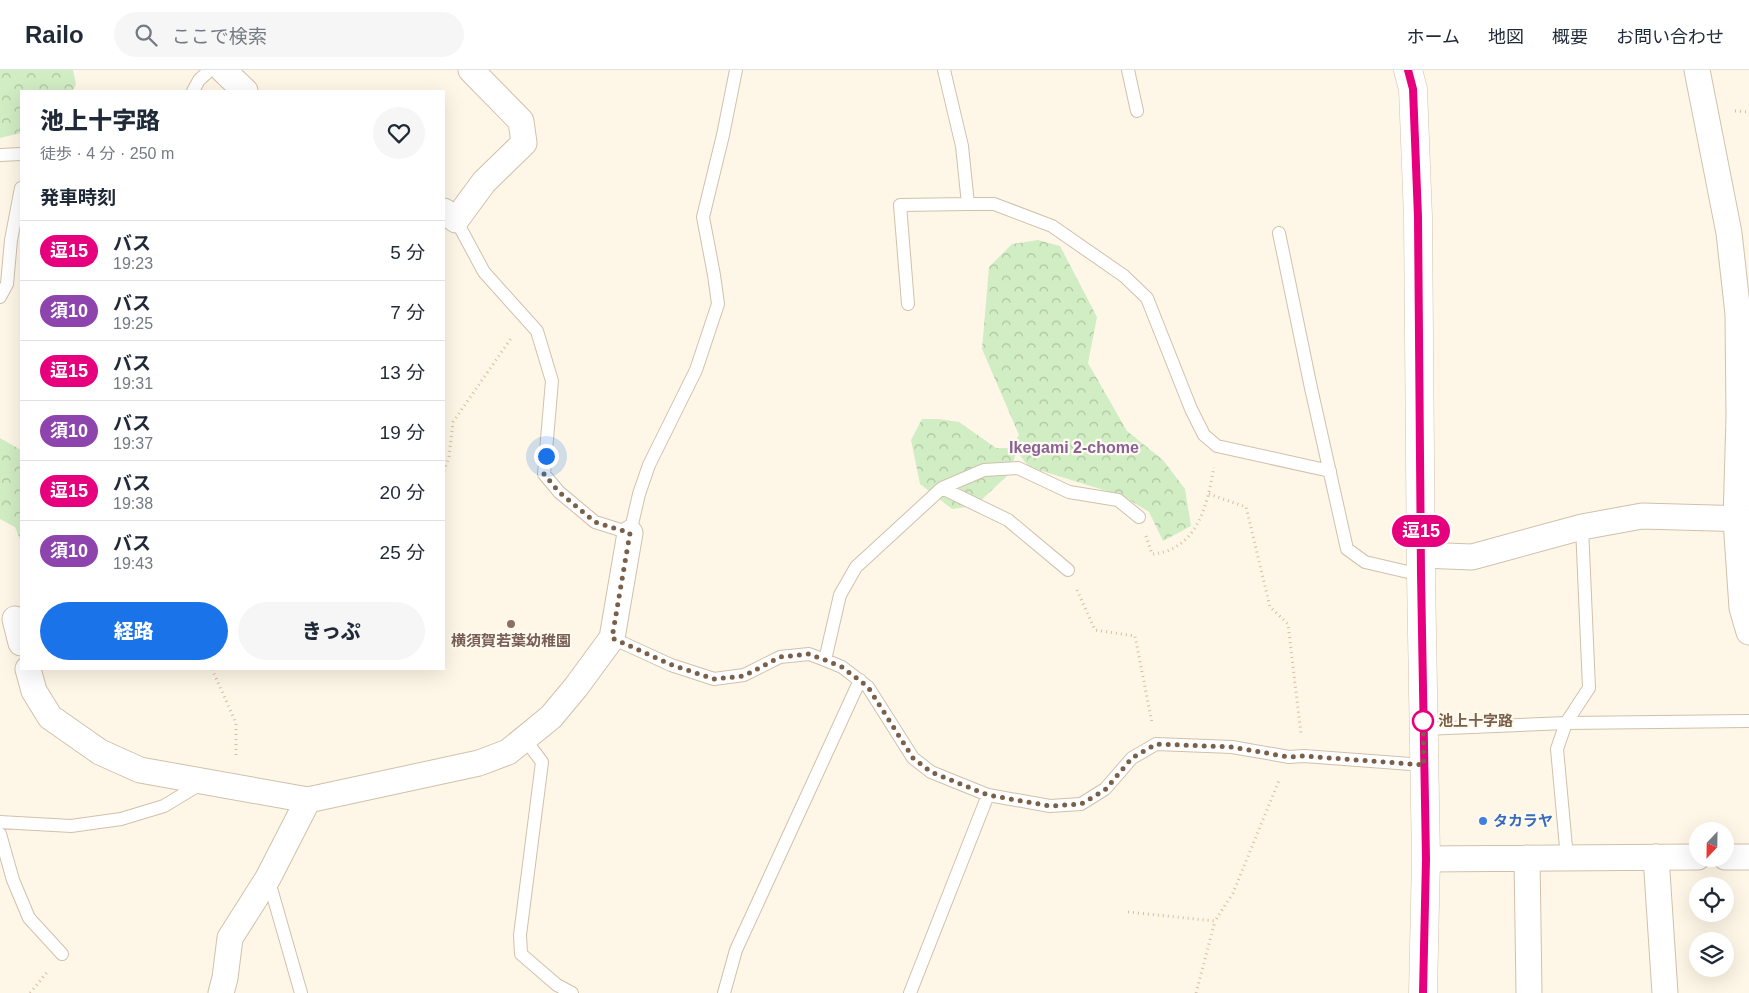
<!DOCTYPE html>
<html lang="ja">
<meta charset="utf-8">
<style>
body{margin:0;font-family:Arial,"Noto Sans JP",sans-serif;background:#f6f6f7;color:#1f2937;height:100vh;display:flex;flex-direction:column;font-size:19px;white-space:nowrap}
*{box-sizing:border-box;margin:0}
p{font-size:16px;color:#747a83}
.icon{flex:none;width:28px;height:28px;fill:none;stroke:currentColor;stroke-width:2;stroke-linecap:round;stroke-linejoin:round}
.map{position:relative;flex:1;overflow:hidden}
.side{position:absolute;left:20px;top:20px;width:425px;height:580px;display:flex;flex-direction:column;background:#fff;border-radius:0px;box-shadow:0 5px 20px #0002}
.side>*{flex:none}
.badge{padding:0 10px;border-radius:16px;font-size:18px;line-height:32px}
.needle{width:32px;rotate:202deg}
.controls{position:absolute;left:1689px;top:752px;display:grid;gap:10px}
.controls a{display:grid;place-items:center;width:45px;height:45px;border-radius:50%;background:#fff;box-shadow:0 5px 20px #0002;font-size:25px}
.you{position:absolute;width:25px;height:25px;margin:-12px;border:4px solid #fff;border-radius:50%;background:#1a73e8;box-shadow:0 0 0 8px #1a73e833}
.map>.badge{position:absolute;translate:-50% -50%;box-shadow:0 0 0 2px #fff}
h2{padding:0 20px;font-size:19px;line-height:45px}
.round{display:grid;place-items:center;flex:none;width:52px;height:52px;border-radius:26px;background:#f6f6f7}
.head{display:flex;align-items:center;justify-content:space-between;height:85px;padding:0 20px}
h1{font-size:24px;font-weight:800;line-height:38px}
.cta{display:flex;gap:10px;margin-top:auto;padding:10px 20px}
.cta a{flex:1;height:58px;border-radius:30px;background:#1a73e8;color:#fff;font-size:20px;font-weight:800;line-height:58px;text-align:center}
.cta a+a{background:#f6f6f7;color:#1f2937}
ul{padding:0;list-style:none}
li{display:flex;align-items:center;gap:15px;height:60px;padding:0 20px;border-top:1px solid #e0e1e3}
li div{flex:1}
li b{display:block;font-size:19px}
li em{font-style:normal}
li .badge{min-width:55px;font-weight:700;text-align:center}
header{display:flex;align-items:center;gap:30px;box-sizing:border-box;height:70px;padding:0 25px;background:#fff;border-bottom:1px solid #e0e1e3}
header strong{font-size:24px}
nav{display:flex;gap:28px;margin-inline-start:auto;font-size:18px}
.search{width:350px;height:45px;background:#f6f6f7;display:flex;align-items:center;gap:12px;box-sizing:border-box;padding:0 18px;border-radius:28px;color:#747a83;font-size:19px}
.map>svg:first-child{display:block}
</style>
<header>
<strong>Railo</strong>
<div class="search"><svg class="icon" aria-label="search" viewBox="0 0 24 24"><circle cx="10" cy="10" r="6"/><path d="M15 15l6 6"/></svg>ここで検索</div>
<nav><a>ホーム</a><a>地図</a><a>概要</a><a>お問い合わせ</a></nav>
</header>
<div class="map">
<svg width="1749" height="923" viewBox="0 0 1749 923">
<defs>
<pattern id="forest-crowns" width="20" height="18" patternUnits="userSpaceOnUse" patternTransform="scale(1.25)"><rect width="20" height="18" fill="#d1edc4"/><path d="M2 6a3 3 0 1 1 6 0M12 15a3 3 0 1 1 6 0" fill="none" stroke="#afc3a1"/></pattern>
</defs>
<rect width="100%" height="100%" fill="#fef7e7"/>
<path fill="url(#forest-crowns)" d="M0,0H73L76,14L73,21H21V63L0,68Z
M1038,170L1060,176L1097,247L1088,293L1127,361L1163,390L1185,419L1191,456L1163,471L1149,442L1123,426L1029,397L1017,382L1007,406L975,436L952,439L920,414L911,370L922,349H939L959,352L996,378H1011L1019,365L982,279L989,197L1012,174Z
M0,368L21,380V472L15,457L0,449Z"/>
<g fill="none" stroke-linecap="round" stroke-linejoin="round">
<defs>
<path id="service" d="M1128,0L1137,41
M193,21L199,10L210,0
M0,85L21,84
M968,134H994L1052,156L1124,206L1147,228L1191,339L1204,365L1217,376L1330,401
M456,150L484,202L537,261L552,311L544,404L559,422L595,452L630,463L639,424L649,395L696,300L718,234L714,205L703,147L723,65L736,0
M1279,163L1311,318L1347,479L1365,492L1421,505
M0,227L7,214L11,170L21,118
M908,234L900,135L968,134L962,76L944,0
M942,418L1008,450L1068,500
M612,568L671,595L714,609L744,605L780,587L809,584L825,590L842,597L868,617L913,688L931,702L988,725L1050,736L1081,734L1105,719L1132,688L1156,674L1232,677L1289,687L1304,686L1424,695
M825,590L840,525L856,497L942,418L984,400L1018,398L1069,422L1118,430L1139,447
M1424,659L1566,653L1749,651
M524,668L542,692L520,865L521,884L557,915L572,923
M0,752L71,756L121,749L164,736L202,713
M0,764L13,810L29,848L62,884
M1567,788L1557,679L1566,653L1589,618L1582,457
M268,808L301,923
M724,923L736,880L860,610
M910,923L988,725"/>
<path id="minor" d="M223,0L245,21
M1697,0L1729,163L1738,244L1739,347L1736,450L1742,538L1749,562
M444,141L456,150L484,112L524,73L521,51L471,0
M1421,485L1472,487L1582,457L1642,446L1749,449
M15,549L21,573
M28,599L34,621L50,647L100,682L140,700L308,730L479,693L508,682L551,647L576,617L612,568L630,463
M1656,787L1665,923
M1725,787H1749
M1527,788L1529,923
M1426,789L1698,787
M221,923L225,908L230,868L268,808L308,730"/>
<path id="tertiary" d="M1408,0L1413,19L1418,147L1421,505L1426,789L1423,923"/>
</defs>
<use href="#service" stroke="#d1c0ac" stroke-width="14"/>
<use href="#minor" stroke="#d1c0ac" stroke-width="27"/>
<use href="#tertiary" stroke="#d1c0ac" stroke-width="29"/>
<path stroke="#dabca0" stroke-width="3" stroke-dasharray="1 4" stroke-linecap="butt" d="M1735,41L1749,42
M444,401L449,387L453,352L512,267
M1209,424L1246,437L1270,537L1288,554L1301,664
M1146,466L1152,484C1198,480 1207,435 1214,397
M1077,520L1095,560L1135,566L1152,653
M212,599L236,653V689
M1128,842L1215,851L1233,823L1280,708
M30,923L49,900
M1196,923L1215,851"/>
<use href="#service" stroke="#fff" stroke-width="12"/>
<use href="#minor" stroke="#fff" stroke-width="25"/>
<use href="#tertiary" stroke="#fff" stroke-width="28"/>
</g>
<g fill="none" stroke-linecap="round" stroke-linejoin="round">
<defs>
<path id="line" d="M1408,0L1413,19L1418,147L1421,504L1426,789L1423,923"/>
</defs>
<use href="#line" stroke="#fff" stroke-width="11"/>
<use href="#line" stroke="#e6007e" stroke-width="8"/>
<path stroke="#7a5f49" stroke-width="5" stroke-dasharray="0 9" d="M546,386L544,404L559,422L595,452L630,463L612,568L672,595L714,609L744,606L780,587L809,584L825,590L842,597L868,617L913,688L931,702L988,725L1050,736L1081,734L1105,720L1132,688L1156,674L1232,677L1289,687L1304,686L1424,695L1423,651"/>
</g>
<circle fill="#8d6e63" stroke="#fffaef" stroke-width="2" cx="511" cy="554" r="5"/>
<circle fill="#fff" stroke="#e6007e" stroke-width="2.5" cx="1423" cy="651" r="10"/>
<circle fill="#3f7fe0" stroke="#fffaef" stroke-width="2" cx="1483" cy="751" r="5"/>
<g text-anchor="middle" stroke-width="4.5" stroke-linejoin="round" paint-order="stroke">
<g font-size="15" font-weight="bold" fill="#785e54" stroke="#fffaef">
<text x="511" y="576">横須賀若葉幼稚園</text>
</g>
<g font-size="15" font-weight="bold" fill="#7a5f49" stroke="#fffaef" text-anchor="start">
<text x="1438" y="656">池上十字路</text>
</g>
<g font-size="15" font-weight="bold" fill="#366cbe" stroke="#fffaef" text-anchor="start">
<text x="1493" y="756">タカラヤ</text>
</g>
<g font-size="16" font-weight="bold" fill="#896196" stroke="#fffaef">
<text x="1074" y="383">Ikegami 2-chome</text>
</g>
</g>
</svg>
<div class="controls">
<a><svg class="needle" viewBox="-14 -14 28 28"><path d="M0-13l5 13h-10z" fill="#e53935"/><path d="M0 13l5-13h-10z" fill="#747a83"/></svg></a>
<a><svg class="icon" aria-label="locate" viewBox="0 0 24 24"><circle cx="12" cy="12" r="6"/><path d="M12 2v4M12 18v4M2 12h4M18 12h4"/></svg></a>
<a><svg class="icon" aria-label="layers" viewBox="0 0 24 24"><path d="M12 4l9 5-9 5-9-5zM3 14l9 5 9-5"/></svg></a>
</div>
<div class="you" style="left:546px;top:386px"></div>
<b class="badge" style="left:1421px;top:461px;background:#e6007e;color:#fff">逗15</b>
<section class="side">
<div class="head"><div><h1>池上十字路</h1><p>徒歩 · 4 分 · 250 m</p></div><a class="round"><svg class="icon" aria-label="heart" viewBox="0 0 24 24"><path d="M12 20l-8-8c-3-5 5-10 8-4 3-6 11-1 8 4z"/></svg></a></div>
<h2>発車時刻</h2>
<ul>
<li><span class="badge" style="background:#e6007e;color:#fff">逗15</span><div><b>バス</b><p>19:23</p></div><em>5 分</em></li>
<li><span class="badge" style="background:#8e44ad;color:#fff">須10</span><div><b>バス</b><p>19:25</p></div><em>7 分</em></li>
<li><span class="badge" style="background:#e6007e;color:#fff">逗15</span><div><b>バス</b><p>19:31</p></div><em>13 分</em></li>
<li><span class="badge" style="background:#8e44ad;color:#fff">須10</span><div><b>バス</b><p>19:37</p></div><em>19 分</em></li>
<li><span class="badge" style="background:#e6007e;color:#fff">逗15</span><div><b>バス</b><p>19:38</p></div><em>20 分</em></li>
<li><span class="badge" style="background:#8e44ad;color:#fff">須10</span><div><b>バス</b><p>19:43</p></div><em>25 分</em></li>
</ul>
<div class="cta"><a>経路</a><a>きっぷ</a></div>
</section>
</div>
